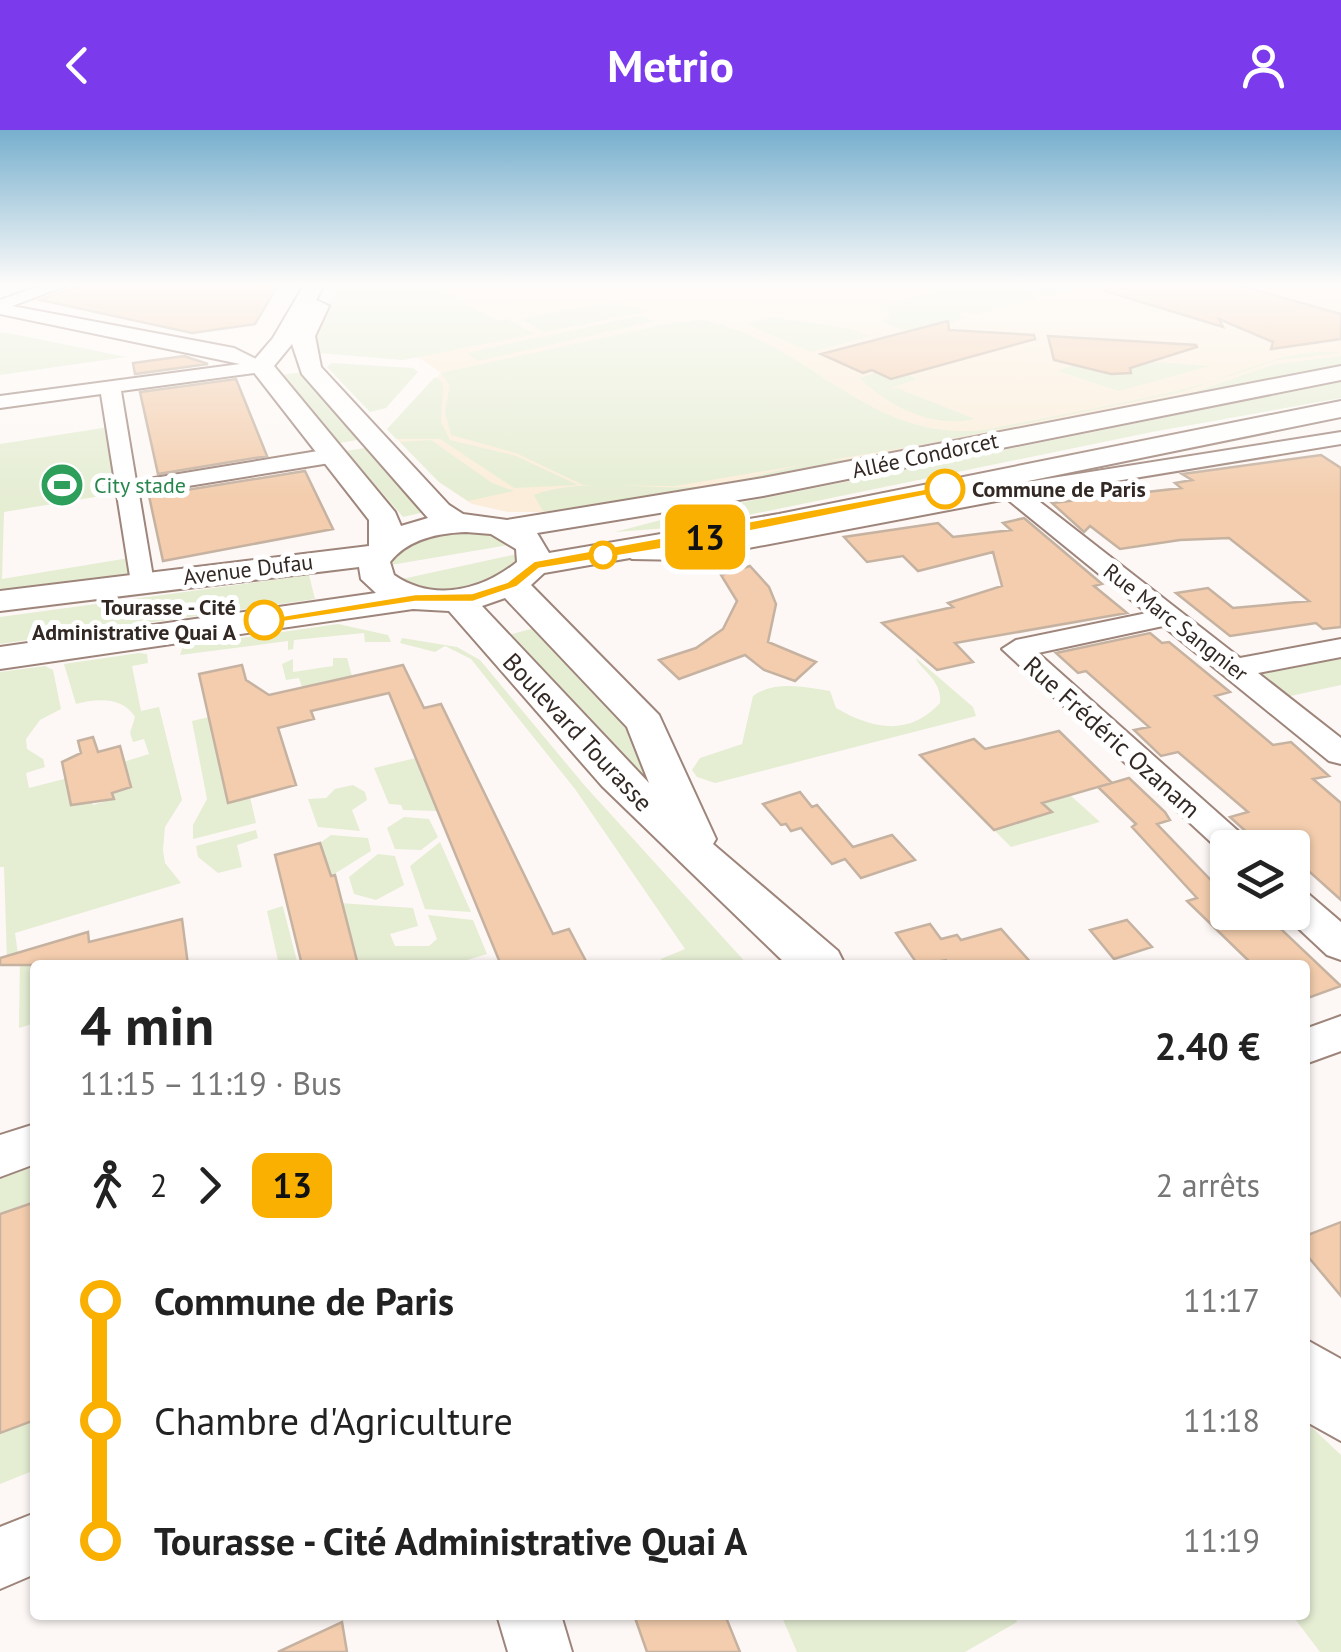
<!DOCTYPE html>
<html lang="fr">
<meta charset="utf-8">
<style>
body{margin:0;font-family:"PT Sans",sans-serif;background:#f2f2f2;color:#222;height:100vh;display:flex;flex-direction:column;font-size:38px;white-space:nowrap}
*{box-sizing:border-box;margin:0}
p{font-size:32px;color:#767676}
.icon{flex:none;width:55px;height:55px;fill:none;stroke:currentColor;stroke-width:2;stroke-linecap:round;stroke-linejoin:round}
.map{position:relative;flex:1;overflow:hidden}
.side{position:absolute;left:30px;top:830px;width:1280px;height:660px;display:flex;flex-direction:column;background:#fff;border-radius:10px;box-shadow:0 2px 8px #0004}
.side>*{flex:none}
.badge{padding:0 20px;border-radius:15px;font-size:35px;line-height:65px}
.tools{position:absolute;left:1210px;top:700px;display:grid;gap:20px}
.tools a{display:grid;place-items:center;width:100px;height:100px;border-radius:10px;background:#fff;box-shadow:0 2px 8px #0004;font-size:50px}
.map>.badge{position:absolute;translate:-50% -50%;box-shadow:0 0 0 5px #fff}
.legs{display:flex;align-items:center;gap:15px;height:110px;padding:0 50px;font-size:32px}
.legs p{margin-inline-start:auto}
.head{display:flex;align-items:center;justify-content:space-between;height:170px;padding:0 50px}
h1{font-size:55px;font-weight:700;line-height:75px}
ul{padding:0 50px;list-style:none}
li{display:flex;align-items:center;gap:35px;height:120px;font-size:38px}
li i{display:grid;place-items:center;width:15px;height:100%;margin:0 12px;background:currentColor}
li i::after{content:'';width:25px;height:25px;margin:-12px;border:8px solid;border-radius:50%;background:#fff}
li p{margin-inline-start:auto}
li:first-child i{background:linear-gradient(#0000 50%,currentColor 0)}
li:last-child i{background:linear-gradient(currentColor 50%,#0000 0)}
header{display:flex;justify-content:space-between;align-items:center;height:130px;padding:0 50px;background:#7c3aed;color:#fff;font-size:45px;font-weight:700}
.map>svg:first-child{display:block}
</style>
<header><svg class="icon" aria-label="back" viewBox="0 0 24 24"><path d="M15 5l-7 7 7 7"/></svg>Metrio<svg class="icon" aria-label="person" viewBox="0 0 24 24"><circle cx="12" cy="8" r="4"/><path d="M4 21q1-7 8-7t8 7"/></svg></header>
<div class="map">
<svg width="1341" height="1522" viewBox="0 0 1341 1522">
<rect width="100%" height="100%" fill="#fdf8f5"/>
<path fill="#fbedd9" d="M340,155H1341V238L570,382H508L472,374L439,352L387,299L441,243L419,228L319,223Z"/>
<path fill="#e5edd3" d="M340,155H433L497,191L507,189L534,204L403,230L319,223L312,213L318,191Z
M964,155H1091L1049,166L1035,163L1031,166L1038,169L978,184L964,182L960,184L966,188C940,194 906,210 884,191L892,184L877,176Z
M620,171L644,182L544,202L521,189Z
M639,186L655,191L478,231L467,223Z
M772,188L847,198L871,206L811,222L746,194Z
M702,190C811,212 867,313 985,300C1051,286 1118,275 1184,259C1237,247 1286,216 1341,223L1278,230L1181,262L937,312L675,356L583,355L516,323L451,305L445,282L450,256L441,243L671,193Z
M0,202L18,205L126,227L0,245Z
M1341,226V238L1186,265L1273,235Z
M1139,231L1210,236L1119,261L1058,241L1080,233L1111,244L1131,243L1126,239Z
M332,233L413,238L418,242L386,278L370,282L327,237Z
M892,237L917,249L888,259L897,258L975,289C932,299 886,275 860,248Z
M303,242L364,309L339,313L281,245Z
M435,247L443,253L441,292L450,310L516,326L578,355L514,358L440,309H396L387,299Z
M1341,252V268L1152,302L695,396L615,402L680,385Z
M109,297L119,363L4,382L2,449L129,428L131,440L125,445L0,462V314Z
M431,310L492,353L514,361L468,371L439,352L400,312Z
M371,317L429,381L403,387L346,321Z
M865,331L570,382L543,381L534,365C585,346 651,362 704,356C757,351 812,324 865,331Z
M485,400L515,414L385,436C400,398 450,403 485,400Z
M522,423L510,448L450,465L393,451Z
M309,445L315,469L0,514V487Z
M338,494L388,505L391,512H365L364,503L294,510L293,519L288,520V511L180,525L183,516Z
M535,498L627,599L652,659L504,506Z
M402,508L457,517L480,530L585,656L748,835H664L661,829L685,819L575,659L471,529L445,516L435,522L400,513Z
M139,523L147,524L148,533L132,536L141,581L159,577L182,670L165,697L163,720L165,733L181,753L15,803L18,824L33,837L35,893L19,898L20,830L7,832L4,737H0V542L45,536L53,540L61,579L40,590L26,609L27,619L43,629L45,637L26,643L29,658L68,648L71,675L91,669L93,675L113,669L117,634L149,624L144,609L133,612L130,603L135,587C122,566 96,569 76,574L64,534Z
M1341,526V555L1286,567L1258,544Z
M333,528H347L352,546L302,557L299,548L286,550L282,534L293,529V542L333,536Z
M916,528L973,577L976,586L715,653L697,647L692,640L700,628L742,614L753,566C775,550 805,557 830,561L836,578C872,599 909,607 940,573C943,550 918,538 916,528Z
M209,587L250,667L256,693L193,709V695L207,669L192,591Z
M1011,612L1100,692L1011,717L994,700L1051,682L987,621Z
M416,628L438,681L403,680L401,675L389,674L374,638Z
M353,655L365,662L367,670L352,680L360,701L318,697L308,669L326,668L335,659Z
M404,687L429,689L438,707L421,720L395,719L387,698Z
M256,700L258,708L237,715L242,737L218,743L198,727L196,716Z
M331,705L368,708L371,721L331,746L320,713Z
M440,712L471,782L425,779L410,736Z
M378,724L395,726L404,755L376,770L354,764L349,747Z
M339,773L413,778L418,796L390,804L395,816H429L437,809L428,785L473,790L487,824L451,835H357Z
M283,776V777L298,835H279L267,781Z
M35,1033V1072L0,1084V1045Z
M35,1290V1340L0,1354V1303Z
M1305,1291L1341,1325V1522H1320L1292,1485H1305Z
M781,1485H1014L1017,1492L965,1522H797Z"/>
<path fill="#f3cdad" stroke="#c6b2a1" stroke-width="2.5" d="M81,155H278L255,194L192,203L40,170Z
M1106,155H1238L1341,184V209L1271,219L1273,212L1219,189L1223,197L1105,161Z
M948,191L949,200L1034,205L1035,209L891,249L872,240L863,243L821,224Z
M1048,206L1196,215L1197,217L1130,238L1131,243L1111,244L1054,230Z
M184,226L208,234L135,244L133,233Z
M236,249L267,326L158,344L140,262Z
M1321,325L1341,338V497L1323,499L1316,493L1230,506L1176,463L1208,458L1233,478L1309,471L1229,408L1180,410L1120,419L1090,396L1084,402L1052,373L1181,358L1175,353L1192,350L1182,344Z
M305,341L333,399L163,431L149,366Z
M1024,388L1102,454L1094,456L1127,483L955,513L973,532L937,540L882,493L953,477L948,473L1002,456L993,422L918,441L903,426L867,432L844,407L938,393L953,407L1011,400L1003,393Z
M750,436L769,457L776,474L768,512L816,532L795,551L764,540L745,525L679,549L659,530L696,518L723,499L737,471L721,445Z
M1150,503L1162,513L1169,512L1230,562L1215,566L1273,615L1291,612L1329,646L1313,649L1341,673V770L1292,726V718H1264L1230,687L1248,682L1178,622L1161,626L1134,600L1149,597L1086,541L1078,543L1056,523Z
M242,535L246,550L269,565L403,535L424,578L441,574L553,804L569,799L588,835H501L389,563L311,581L314,589L278,598L296,655L228,673L199,544Z
M1059,601L1112,653L1042,673L1052,682L994,700L920,625L974,609L985,619Z
M93,607L98,622L120,616L131,657L112,663L114,669L71,675L62,632L81,623L78,611Z
M1129,648L1165,682L1170,690L1157,694L1228,768V782H1263L1341,856L1305,869V835H1253L1187,771L1197,768L1132,697L1136,694L1098,657Z
M800,662L812,677L817,675L853,717L892,705L915,730L861,748L845,729L832,734L801,698L791,701L786,694L781,695L763,674Z
M320,713L331,746L335,745L358,835H302L275,725Z
M182,789L188,835H0V828L88,802L89,812Z
M1127,790L1152,817L1114,829L1090,800Z
M930,794L941,809L957,805L961,810L1001,799L1033,835H950L946,830L918,835L896,803Z
M35,1072V1290L0,1303V1084Z
M1341,1092V1166L1305,1123V1106Z
M634,1485H725L740,1522H647Z
M342,1492L347,1522H278Z"/>
<g fill="none" stroke-linecap="round" stroke-linejoin="round">
<defs>
<path id="minor" d="M43,155H68L12,176L234,218L270,236L261,242L121,261L136,351L336,318L347,325L336,332L139,364L154,453L150,459H132L101,264L0,278V266L240,234L0,184V170Z
M1341,302V314L1031,365L1240,528L1341,509V527L1258,543L1341,608V634L1329,631L1163,496L1038,523L1247,709L1252,718H1228V728L1002,519L1016,510L1147,483L1007,369L685,430L632,429L619,421L632,413L685,414L896,373Z
M1292,758L1305,761L1341,792V830L1327,825L1281,782H1292Z
M1341,886V921L1305,934V899Z
M35,994V1034L0,1047V1005Z
M35,1383V1444L0,1459V1397Z
M497,1485H561L572,1522H508Z"/>
<path id="major" d="M304,155H324L316,170L329,176L315,206L321,237L449,375L463,384L507,390L763,348L1341,236V250L763,366L537,403L549,423L779,384L1341,271V287L779,402L544,443L531,455L659,585L716,709L713,714L838,821L845,835H787L602,656L449,481L413,479L0,539V517L376,463L361,449L359,437L0,481V461L369,416V390L249,236L273,208ZM292,214L302,244L428,388L401,396L395,382L274,236ZM466,402L491,404L516,419L517,432C481,461 433,472 394,445L390,432C408,409 438,403 466,402ZM505,468L627,597L649,653L482,476Z
M1305,1209L1341,1229V1311L1305,1291Z"/>
</defs>
<use href="#minor" stroke="#9e857b" stroke-width="4"/>
<use href="#major" stroke="#9e857b" stroke-width="4"/>
<use href="#minor" fill="#fff" fill-rule="evenodd"/>
<use href="#major" fill="#fff" fill-rule="evenodd"/>
</g>
<linearGradient id="sky" x2="0" y2="1"><stop stop-color="#77afce"/><stop offset="0.42" stop-color="#fefcfa"/><stop offset="1" stop-color="#fefcfa" stop-opacity="0"/></linearGradient>
<rect width="1341" height="368" fill="url(#sky)"/>
<path fill="#f9b000" stroke="#fff" stroke-width="2.5" d="M945,355L949,361L668,418L539,439L517,457L473,472H415L264,495L256,490L415,464L472,463L507,452L534,431Z"/>
<defs>
<symbol id="stadium-disc" viewBox="-11 -11 22 22"><circle r="9.5" fill="#2e9e5b" stroke="#fff"/><path d="M0-5a6.5 5 0 1 0 0 10a6.5 5 0 1 0 0-10ZM-3.5-1.8h7v3.6h-7Z" fill="#fff"/></symbol>
</defs>
<g fill-rule="evenodd">
<use href="#stadium-disc" x="37" y="330" width="50" height="50"/>
</g>
<g fill="#fff" stroke="#f9b000" stroke-width="5">
<circle cx="945" cy="359" r="18"/>
<circle cx="603" cy="425" r="12"/>
<circle cx="264" cy="490" r="18"/>
</g>
<g text-anchor="middle" stroke-width="10" stroke-linejoin="round" paint-order="stroke">
<g font-size="22" fill="#322824" stroke="#fff">
<text transform="translate(925 325) rotate(-12)" y="8">Allée Condorcet</text>
<text transform="translate(248 439) rotate(-7)" y="8">Avenue Dufau</text>
<text transform="translate(1176 492) rotate(38)" y="8">Rue Marc Sangnier</text>
</g>
<g font-size="22" fill="#27864d" stroke="#fff" text-anchor="start">
<text x="94" y="363">City stade</text>
</g>
<g font-size="22" font-weight="bold" fill="#322824" stroke="#fff" text-anchor="start">
<text x="972" y="367">Commune de Paris</text>
<text x="236" y="485" text-anchor="end">Tourasse - Cité<tspan x="236" dy="25">Administrative Quai A</tspan></text>
</g>
<g font-size="25" fill="#322824" stroke="#fff">
<text transform="translate(578 602) rotate(47)" y="9">Boulevard Tourasse</text>
<text transform="translate(1112 607) rotate(42)" y="9">Rue Frédéric Ozanam</text>
</g>
</g>
</svg>
<div class="tools">
<a><svg class="icon" aria-label="layers" viewBox="0 0 24 24"><path d="M12 4l9 5-9 5-9-5zM3 14l9 5 9-5"/></svg></a>
</div>
<b class="badge" style="left:705px;top:407px;background:#f9b000;color:#111">13</b>
<section class="side">
<div class="head"><div><h1>4 min</h1><p>11:15 – 11:19 · Bus</p></div><b>2.40 €</b></div>
<div class="legs"><svg class="icon" aria-label="walk" viewBox="0 0 24 24"><circle cx="13" cy="4" r="2"/><path d="M13 8l-2 6 4 7M11 14l-3 7M7 12l3-4h3l4 4"/></svg>2<svg class="icon" aria-label="forward" viewBox="0 0 24 24"><path d="M9 5l7 7-7 7"/></svg><b class="badge" style="background:#f9b000;color:#111">13</b><p>2 arrêts</p></div>
<ul>
<li><i style="color:#f9b000"></i><b>Commune de Paris</b><p>11:17</p></li>
<li><i style="color:#f9b000"></i><span>Chambre d'Agriculture</span><p>11:18</p></li>
<li><i style="color:#f9b000"></i><b>Tourasse - Cité Administrative Quai A</b><p>11:19</p></li>
</ul>
</section>
</div>
